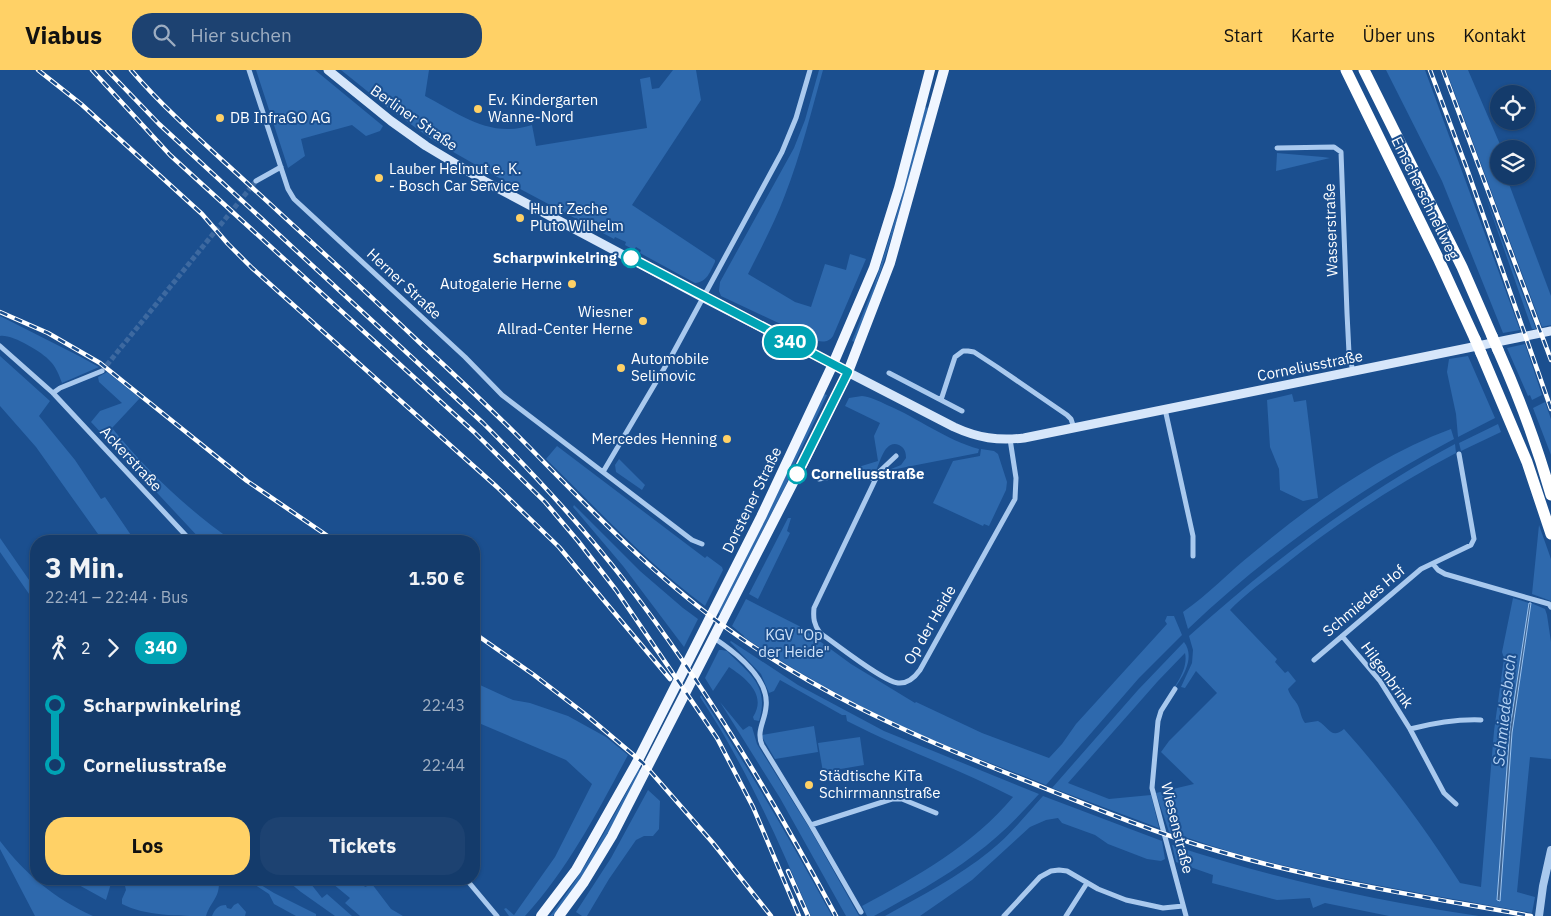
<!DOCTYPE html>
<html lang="de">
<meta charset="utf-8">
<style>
body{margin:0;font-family:"IBM Plex Sans",sans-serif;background:#1d4271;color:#f1f3f6;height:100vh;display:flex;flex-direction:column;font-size:19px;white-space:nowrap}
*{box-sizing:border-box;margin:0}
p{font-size:16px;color:#9dadc1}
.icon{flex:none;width:28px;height:28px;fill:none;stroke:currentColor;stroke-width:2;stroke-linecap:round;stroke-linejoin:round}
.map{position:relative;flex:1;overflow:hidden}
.panel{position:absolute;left:30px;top:465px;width:450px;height:350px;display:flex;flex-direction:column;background:#143b6b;border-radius:20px;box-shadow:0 1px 4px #0004,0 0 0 1px #33557e}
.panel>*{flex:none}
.badge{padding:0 10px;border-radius:16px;font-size:18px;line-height:32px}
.tools{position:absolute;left:1490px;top:15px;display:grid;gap:10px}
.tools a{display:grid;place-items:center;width:45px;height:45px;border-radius:50%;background:#143b6b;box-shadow:0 1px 4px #0004,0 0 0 1px #33557e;font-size:25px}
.map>.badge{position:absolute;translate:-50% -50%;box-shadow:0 0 0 2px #fff}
.legs{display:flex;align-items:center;gap:8px;height:55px;padding:0 15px;font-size:16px}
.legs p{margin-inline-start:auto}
.head{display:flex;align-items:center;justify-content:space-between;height:85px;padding:0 15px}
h1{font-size:28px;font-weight:700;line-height:38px}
.action{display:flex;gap:10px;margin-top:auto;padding:10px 15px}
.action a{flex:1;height:58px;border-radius:20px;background:#ffd166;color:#111;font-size:20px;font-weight:700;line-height:58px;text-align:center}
.action a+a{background:#1d4271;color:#f1f3f6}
ul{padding:0 15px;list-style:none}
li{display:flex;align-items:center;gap:18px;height:60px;font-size:19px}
li i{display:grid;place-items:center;width:8px;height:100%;margin:0 6px;background:currentColor}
li i::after{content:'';width:12px;height:12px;margin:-6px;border:4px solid;border-radius:50%;background:#143b6b}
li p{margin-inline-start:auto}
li:first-child i{background:linear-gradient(#0000 50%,currentColor 0)}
li:last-child i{background:linear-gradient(currentColor 50%,#0000 0)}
header{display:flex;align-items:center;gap:30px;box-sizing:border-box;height:70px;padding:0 25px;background:#ffd166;color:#111}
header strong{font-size:24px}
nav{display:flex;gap:28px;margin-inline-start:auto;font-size:18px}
.search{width:350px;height:45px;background:#1d4271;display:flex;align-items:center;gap:12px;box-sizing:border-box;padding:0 18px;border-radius:20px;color:#9dadc1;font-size:19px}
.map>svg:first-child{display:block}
</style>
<header>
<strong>Viabus</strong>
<div class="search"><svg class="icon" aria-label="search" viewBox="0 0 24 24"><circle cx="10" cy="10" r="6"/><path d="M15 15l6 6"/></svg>Hier suchen</div>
<nav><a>Start</a><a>Karte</a><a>Über uns</a><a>Kontakt</a></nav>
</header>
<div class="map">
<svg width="1551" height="846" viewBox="0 0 1551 846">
<rect width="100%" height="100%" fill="#1b4f8f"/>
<path fill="#2e69ad" d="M256,0H315L383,56L380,61L366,66L352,55L301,69L305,86L288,98Z
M341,0H429L425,26C450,39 479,60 509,59C517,59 525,57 532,55L536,76L647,58L640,9L650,7L652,19L659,18L673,0H696L701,30L632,135L715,190V192C710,202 707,212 695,213L640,183L641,180L636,177L634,180L625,175L626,172L615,167L614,169L490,103L434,71L387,37Z
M819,0H823C811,42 801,84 785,125C775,152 761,178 748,204L795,232L811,237L825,194L846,200L850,184L866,189L833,266C829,272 824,272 817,271L721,226L719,221L720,212L794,78L805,50Z
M1386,0H1425L1520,260L1503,263L1442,111Z
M1446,0H1468L1502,79H1499V106H1506L1551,226V255L1542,257Z
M925,37L928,38C907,118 885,196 855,272L852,271L873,218L886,179L900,133Z
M1277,83L1323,87L1330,88L1276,101Z
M1485,125L1536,259H1532Z
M0,246L79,286L99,297L62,313C59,305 56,297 50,291C42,282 12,264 0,266Z
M1525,274L1542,325L1532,330L1530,325L1528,326L1507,278Z
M0,286L50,331L39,346L75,390L101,429L105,427L135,471H103L36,377L0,336Z
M1468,286L1495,348L1458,367L1456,344L1447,302L1449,289Z
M107,302L140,328L112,358C146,400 188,440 233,471H202L91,352L100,341L122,333L99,312L98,307Z
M824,324L827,325L799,384L785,417L720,544L718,543L769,441Z
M1292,324L1294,332L1306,330L1318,428L1303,431L1280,420L1279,399L1270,377L1267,330Z
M862,326C871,327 879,331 887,335C918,348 946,370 979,379L978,383L886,401L901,395L906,388C906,383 905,378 899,375C884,369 880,394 875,403L855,398L878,391L874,366L880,353L845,336L849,328Z
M1545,332L1551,349V385L1533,338Z
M1498,354L1501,362L1461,381L1459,373Z
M1451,359L1454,369C1357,420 1267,484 1188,559L1183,542C1208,525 1229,502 1253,483C1313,433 1378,386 1451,359Z
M1455,374L1456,383C1395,415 1337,453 1283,496C1265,510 1245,524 1230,540L1277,589L1275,592L1285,603L1288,601L1296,611L1288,619C1290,627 1297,631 1299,638C1301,644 1301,647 1305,653L1318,651C1329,657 1331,670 1344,659C1387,707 1425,758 1460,813L1481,817L1494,661L1504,588L1502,582L1513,528L1529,533L1510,658L1497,830H1500L1512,663L1531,533L1545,539L1547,545L1551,572V689L1530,687L1517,822L1535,827L1532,843C1437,826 1342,811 1249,787C1222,780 1195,770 1169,762L1156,723L1194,714L1161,682L1169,671L1217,623L1196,601L1185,618L1181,617L1192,593L1193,580L1189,566C1273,491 1355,428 1455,374Z
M557,376L697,482L705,488L707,486L722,497L723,500L705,536C647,493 597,439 546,389Z
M981,379L994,381L998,384L1007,412L1006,420L989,456L984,454L983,456L933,433L953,391L980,386Z
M619,389L645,415L642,420L616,402L615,395Z
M574,435L640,501L683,538L698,549L684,577L623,496L573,437Z
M788,448H791L787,461L790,463L758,529L749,524Z
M1539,455L1551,489V531L1532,524Z
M0,468L36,520V534L0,482Z
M746,529L799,556L851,594L915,633L916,632L982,663L1049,688L1062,674L1076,654L1167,554L1165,551L1167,546H1174L1182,565L1139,608L1046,715C1004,698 962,683 921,665C859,637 800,605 744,567V566L732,556Z
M731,571L798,615L884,661L1039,724C1019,746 998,768 974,785C943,809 908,827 874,846H867L862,836C916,807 973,775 1013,727C959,699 901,679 847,651L846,645H842L780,610L774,621L769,623L761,604L730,572Z
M1184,572C1199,592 1174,618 1163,634C1172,620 1189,601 1185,583L1158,611L1068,713L1109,729L1151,725L1159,758L1052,718L1138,620Z
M719,580H722L727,581C749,604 770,615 759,651L754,650L753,647C767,625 747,609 729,597L713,621L705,608Z
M480,615L513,630L530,633L568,646L606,667L628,685C598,741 568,799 525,846H509L504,839L506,838L514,845L555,787L592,714L566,690L474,651V616Z
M701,625C748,697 791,771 832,846H811C778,771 746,696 700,627Z
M720,632L743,660L749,656L752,657L757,674L810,759L859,846H846L780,728Z
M814,656L818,682L775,689L762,667V665Z
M860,667L864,695L823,702L818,673Z
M639,699L641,700C615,751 589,802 553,846H550C585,801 612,749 639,699Z
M648,720L660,731L659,759L653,766H644L636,770L609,809L587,846H582L576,842L611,788Z
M1043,726L1162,771L1165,789L1161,791L1147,789L1108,774L1095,765L1062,753L1058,748L1046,750L1030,757L972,810L920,846H885C921,826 958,807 990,781C1010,765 1026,745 1043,726Z
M0,771C25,804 55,829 93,846H35L0,779Z
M1172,775C1272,808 1376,831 1479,846H1389L1325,833L1313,838L1310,828L1277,830L1212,813L1213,805L1176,792Z
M68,809H112V810L106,830Z
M128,809H219C220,829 211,830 206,846C179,846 145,846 122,834V829L126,820L125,816Z
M246,809H251L274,823L316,844V846H296L274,834L269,824Z
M285,809H307L322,828L327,824L352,846H335L301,822Z
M327,809H367L362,813L365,817L372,814L391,839L403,846H360L345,833L350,828Z
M238,833L246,842L245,846H212C215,839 218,835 226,835L227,838L231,839L234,835Z"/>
<path fill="#3c6290" stroke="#9cc4f0" d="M1529,533H1531L1512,663L1500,831L1497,830L1510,658Z"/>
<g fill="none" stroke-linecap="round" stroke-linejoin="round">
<path stroke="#3d69a0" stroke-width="5" stroke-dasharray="5 2.5" stroke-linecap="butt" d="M102,301L256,111"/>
<path stroke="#a9c9ee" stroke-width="5" d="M249,0L288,119L294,129L465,287L502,325L692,470L702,474
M1277,78L1334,77L1341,82L1347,243L1349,283L1353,302
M256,111L281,97
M0,276L53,323L191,471
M889,303L962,341
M53,323L60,318L102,301
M941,330L955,287L963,281H968L974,282L997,297L1067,345L1071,349L1074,358
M1165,339L1193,466V486
M896,386L879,402L814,538C813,548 814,555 820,563C835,573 882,611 898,613C908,614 915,607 920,600L1015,429L1016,408L1010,369
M603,402L672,285L782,82L796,48L810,0
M819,409L855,403H861L875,410
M1433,494L1438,500L1445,504L1535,530L1549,534L1551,537
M1342,566L1380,611L1410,659L1444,723L1456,734
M714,568C735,582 770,608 766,637C765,651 756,661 762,675L811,755L861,842
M1314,590L1421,499L1471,475L1474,469L1459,384
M1175,619L1161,641L1158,651L1152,718L1186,846
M1410,659C1434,653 1456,649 1481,650
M811,755L892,729H902L936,743
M466,809L497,846
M1004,846L1040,807L1051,801L1059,800L1067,801L1098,819L1126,830L1163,838L1183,836
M1066,846L1087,813"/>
<path stroke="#a9c9ee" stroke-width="8" d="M1539,846L1543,816L1551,780"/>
<path stroke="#d6e6fa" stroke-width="9" d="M328,0L391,51L426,76L486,112L704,228L954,357C978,368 998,371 1024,368L1551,261"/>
<path stroke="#f0f6ff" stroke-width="10" d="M541,846L576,800L636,694L761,447L833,294L874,198L899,118L930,0
M559,846L584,812L612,766L799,401L848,302L890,193L944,0"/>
<path stroke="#fff" stroke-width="11" d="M1346,0L1438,188L1475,269
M1364,0L1462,197L1492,266
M1498,280C1519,327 1537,375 1551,425
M1481,283L1527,392L1551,464"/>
<defs>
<path id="rail" d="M38,0L81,34L202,144L228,174L252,198L497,417L559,477L670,609
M92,0L170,85L474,362L545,432L578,471L616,520L717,668L753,737L799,846
M107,0L159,54L483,353C534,404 583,457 627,514C707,618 774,731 836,846
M131,0C162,36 198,68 233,100C295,157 358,214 419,272C456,306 493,341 529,377C590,439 650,502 721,554C808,618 904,662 1004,702C1075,730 1145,760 1218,781C1320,811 1426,827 1531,846
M1430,0L1467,99L1551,339
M1443,0L1551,290
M0,242L48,263L100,293L247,411L335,471
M474,563L534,605L585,644L643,693L713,773L771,846
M788,801L808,846"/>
</defs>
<use href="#rail" stroke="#fff" stroke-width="4.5"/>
<use href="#rail" stroke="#1b4f8f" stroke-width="2.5" stroke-dasharray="8" stroke-linecap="butt"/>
<path stroke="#fff" stroke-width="11" d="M1492,266L1498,280
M1475,269L1481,283"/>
</g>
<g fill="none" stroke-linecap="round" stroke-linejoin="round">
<defs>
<path id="line-1" d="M631,188L848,302L797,404"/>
</defs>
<use href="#line-1" stroke="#fff" stroke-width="11"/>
<use href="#line-1" stroke="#00a3b4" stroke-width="8"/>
</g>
<g fill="#ffd166" stroke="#1b4f8f" stroke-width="2">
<circle cx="478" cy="39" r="5"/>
<circle cx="220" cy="48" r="5"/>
<circle cx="379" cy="108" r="5"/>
<circle cx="520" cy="148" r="5"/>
<circle cx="572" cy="214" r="5"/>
<circle cx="643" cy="251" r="5"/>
<circle cx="621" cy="298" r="5"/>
<circle cx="727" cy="369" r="5"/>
<circle cx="809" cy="715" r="5"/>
</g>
<g fill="#fff" stroke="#00a3b4" stroke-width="2.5">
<circle cx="631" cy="188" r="9"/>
<circle cx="797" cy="404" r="9"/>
</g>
<g text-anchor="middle" stroke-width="4" stroke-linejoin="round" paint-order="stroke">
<g font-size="15" fill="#fff" stroke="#1b4f8f" text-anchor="start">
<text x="488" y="35">Ev. Kindergarten<tspan x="488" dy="17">Wanne-Nord</tspan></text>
<text x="230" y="53">DB InfraGO AG</text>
<text x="389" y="104">Lauber Helmut e. K.<tspan x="389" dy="17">- Bosch Car Service</tspan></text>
<text x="530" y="144">Hunt Zeche<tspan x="530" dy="17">Pluto Wilhelm</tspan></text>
<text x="562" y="219" text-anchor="end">Autogalerie Herne</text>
<text x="633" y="247" text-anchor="end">Wiesner<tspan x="633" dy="17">Allrad-Center Herne</tspan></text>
<text x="631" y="294">Automobile<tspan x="631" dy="17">Selimovic</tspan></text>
<text x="717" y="374" text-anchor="end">Mercedes Henning</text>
<text x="819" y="711">Städtische KiTa<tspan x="819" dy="17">Schirrmannstraße</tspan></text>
</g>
<g font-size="15" fill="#fff" stroke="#1b4f8f">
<text transform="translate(414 48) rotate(35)" y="5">Berliner Straße</text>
<text transform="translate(1425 128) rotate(64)" y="5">Emscherschnellweg</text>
<text transform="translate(1331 160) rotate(-92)" y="5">Wasserstraße</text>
<text transform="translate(404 214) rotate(43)" y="5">Herner Straße</text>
<text transform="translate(1310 296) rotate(-11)" y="5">Corneliusstraße</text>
<text transform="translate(131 389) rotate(47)" y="5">Ackerstraße</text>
<text transform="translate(752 430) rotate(-64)" y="5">Dorstener Straße</text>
<text transform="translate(1364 531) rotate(-40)" y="5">Schmiedes Hof</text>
<text transform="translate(930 555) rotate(-60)" y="5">Op der Heide</text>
<text transform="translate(1387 605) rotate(54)" y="5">Hilgenbrink</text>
<text transform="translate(1177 758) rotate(76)" y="5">Wiesenstraße</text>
</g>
<g font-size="15" font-weight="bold" fill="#fff" stroke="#1b4f8f" text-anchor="end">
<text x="617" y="193">Scharpwinkelring</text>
<text x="811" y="409" text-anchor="start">Corneliusstraße</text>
</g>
<g font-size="15" fill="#cfe3fa" stroke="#1b4f8f">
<text x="794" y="570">KGV "Op<tspan x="794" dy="17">der Heide"</tspan></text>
</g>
<g font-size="16" font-style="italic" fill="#b5d3f5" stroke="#1b4f8f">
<text transform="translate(1504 640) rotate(-84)" y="6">Schmiedesbach</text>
</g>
</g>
</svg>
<div class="tools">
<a><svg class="icon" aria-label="locate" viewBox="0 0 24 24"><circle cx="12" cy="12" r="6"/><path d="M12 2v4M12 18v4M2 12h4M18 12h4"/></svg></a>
<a><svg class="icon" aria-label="layers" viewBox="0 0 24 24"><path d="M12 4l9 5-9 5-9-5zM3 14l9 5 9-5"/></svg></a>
</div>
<b class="badge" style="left:790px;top:272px;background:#00a3b4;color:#fff">340</b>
<section class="panel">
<div class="head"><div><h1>3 Min.</h1><p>22:41 – 22:44 · Bus</p></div><b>1.50 €</b></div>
<div class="legs"><svg class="icon" aria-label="walk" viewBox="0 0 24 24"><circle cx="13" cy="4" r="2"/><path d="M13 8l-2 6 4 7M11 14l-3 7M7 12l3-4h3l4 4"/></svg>2<svg class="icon" aria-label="forward" viewBox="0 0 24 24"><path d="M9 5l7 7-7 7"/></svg><b class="badge" style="background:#00a3b4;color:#fff">340</b></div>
<ul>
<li><i style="color:#00a3b4"></i><b>Scharpwinkelring</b><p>22:43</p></li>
<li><i style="color:#00a3b4"></i><b>Corneliusstraße</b><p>22:44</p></li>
</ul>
<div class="action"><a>Los</a><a>Tickets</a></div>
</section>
</div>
